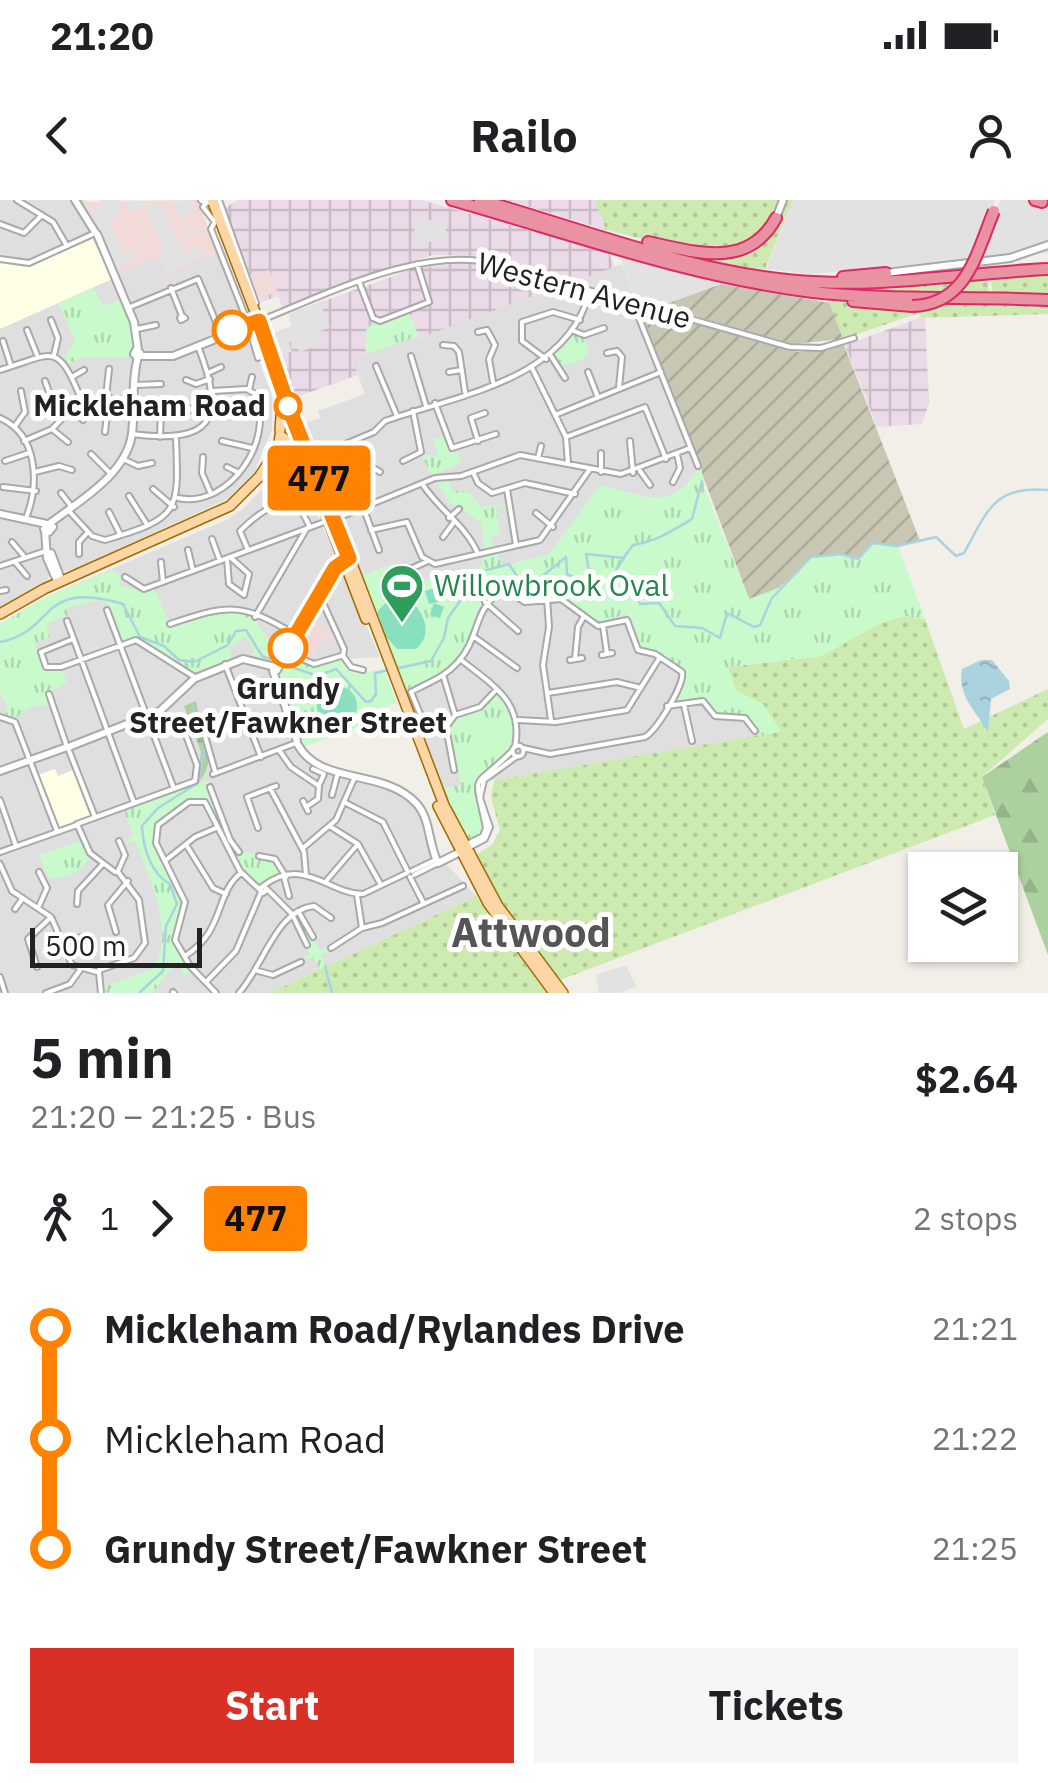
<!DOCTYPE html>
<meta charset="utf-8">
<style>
body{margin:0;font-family:"IBM Plex Sans",sans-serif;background:#f6f6f6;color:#202124;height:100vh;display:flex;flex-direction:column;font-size:38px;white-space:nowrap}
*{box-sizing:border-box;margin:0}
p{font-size:32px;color:#757577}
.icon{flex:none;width:55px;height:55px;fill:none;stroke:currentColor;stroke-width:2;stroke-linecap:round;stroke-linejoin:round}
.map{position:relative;height:793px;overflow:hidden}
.drawer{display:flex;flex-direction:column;background:#fff;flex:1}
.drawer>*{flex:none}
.badge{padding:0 20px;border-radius:8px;font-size:35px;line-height:65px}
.buttons{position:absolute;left:908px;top:652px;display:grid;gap:20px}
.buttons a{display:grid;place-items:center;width:110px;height:110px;border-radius:0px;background:#fff;box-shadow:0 2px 8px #0004;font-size:50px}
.scale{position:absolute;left:30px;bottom:25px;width:172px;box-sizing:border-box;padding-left:10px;border:5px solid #222;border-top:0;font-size:28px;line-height:35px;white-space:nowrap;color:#222;-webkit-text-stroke:8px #fff;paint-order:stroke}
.map>.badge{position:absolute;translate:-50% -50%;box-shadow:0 0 0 5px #fff}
.legs{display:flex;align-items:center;gap:15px;height:110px;padding:0 30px;font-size:32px}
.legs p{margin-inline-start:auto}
.overview{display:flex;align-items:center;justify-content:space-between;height:170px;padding:0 30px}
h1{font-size:55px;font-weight:700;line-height:75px}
.cta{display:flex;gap:20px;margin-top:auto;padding:20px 30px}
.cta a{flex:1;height:115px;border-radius:0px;background:#d93025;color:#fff;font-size:40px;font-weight:700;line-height:115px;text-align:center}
.cta a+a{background:#f6f6f6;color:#202124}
ul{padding:0 30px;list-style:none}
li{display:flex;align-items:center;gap:35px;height:110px;font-size:38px}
li i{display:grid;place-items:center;width:15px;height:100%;margin:0 12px;background:currentColor}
li i::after{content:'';width:25px;height:25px;margin:-12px;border:8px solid;border-radius:50%;background:#fff}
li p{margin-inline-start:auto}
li:first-child i{background:linear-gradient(#0000 50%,currentColor 0)}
li:last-child i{background:linear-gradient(currentColor 50%,#0000 0)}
.status{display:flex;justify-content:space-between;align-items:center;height:70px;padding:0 50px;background:#fff;direction:ltr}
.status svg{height:28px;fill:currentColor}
header{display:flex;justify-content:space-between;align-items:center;height:130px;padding:0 30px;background:#fff;font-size:45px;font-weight:700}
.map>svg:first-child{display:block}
</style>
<div class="status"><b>21:20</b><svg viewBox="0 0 49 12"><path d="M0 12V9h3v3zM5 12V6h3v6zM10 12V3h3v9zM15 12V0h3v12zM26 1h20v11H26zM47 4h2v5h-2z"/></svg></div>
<header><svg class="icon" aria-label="back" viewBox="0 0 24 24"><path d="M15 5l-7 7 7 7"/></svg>Railo<svg class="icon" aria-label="person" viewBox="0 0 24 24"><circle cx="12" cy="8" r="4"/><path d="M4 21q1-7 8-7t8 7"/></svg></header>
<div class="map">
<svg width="1048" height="793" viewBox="0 0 1048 793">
<defs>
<pattern id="industrial-grid" width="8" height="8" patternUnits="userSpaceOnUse" patternTransform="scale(2.5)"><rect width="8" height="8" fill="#ebdbe8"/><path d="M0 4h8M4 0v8" fill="none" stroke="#c9bcc7"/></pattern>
<pattern id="construction-furrows" width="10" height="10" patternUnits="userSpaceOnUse" patternTransform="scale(2.5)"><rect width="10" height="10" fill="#c7c7b4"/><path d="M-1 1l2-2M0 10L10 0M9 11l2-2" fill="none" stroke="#abab9a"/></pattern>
<pattern id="grass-dots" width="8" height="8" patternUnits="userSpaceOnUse" patternTransform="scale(2.5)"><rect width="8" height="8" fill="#cdebb0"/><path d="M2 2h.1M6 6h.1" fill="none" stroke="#b0c997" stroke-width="1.8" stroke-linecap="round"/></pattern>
<pattern id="forest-firs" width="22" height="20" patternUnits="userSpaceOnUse" patternTransform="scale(2.5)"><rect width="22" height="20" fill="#add19e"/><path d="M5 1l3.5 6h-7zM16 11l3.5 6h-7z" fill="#95b388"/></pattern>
<pattern id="park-tufts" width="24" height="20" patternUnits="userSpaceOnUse" patternTransform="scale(2.5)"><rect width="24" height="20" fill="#c8facc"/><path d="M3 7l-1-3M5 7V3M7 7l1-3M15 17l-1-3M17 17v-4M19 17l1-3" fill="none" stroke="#acd6af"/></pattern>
<pattern id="water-ripples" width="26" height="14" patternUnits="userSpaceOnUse" patternTransform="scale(2.5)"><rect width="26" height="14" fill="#aad3df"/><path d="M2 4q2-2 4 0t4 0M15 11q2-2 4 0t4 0" fill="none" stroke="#92b5bf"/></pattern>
</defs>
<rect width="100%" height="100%" fill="#f2efe9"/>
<path fill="#e0dfdf" d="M0,0H85L117,73L158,55L167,74L218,52L272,196V229L252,278L230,298L72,370L51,373L46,383L0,409Z
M622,64L635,99L573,82Z
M550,83L633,106L641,112L701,265L686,288L672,297L656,299L600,286L550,354L502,367L496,352L481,366L461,375L400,383L392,364L363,376L306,223L320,218L318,211L365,194L352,159L547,91Z
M292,257L380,457L348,459L340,454L316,463L287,450L275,476L301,547L317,562L402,587L422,605L438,655L476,696L270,793H0V424L46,397L226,320L244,308Z
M503,387L516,397L553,395L625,412L636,429L639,447L655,452L685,472V484L676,493L673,508L705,500L749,519L760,536L439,589L402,491L453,465L469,440L477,409Z"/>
<path fill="#f2dad9" d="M197,0L218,52L167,75L158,56L117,74L83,2Z
M269,69L278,92L260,99L251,76Z
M311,419L333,432L329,445L321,441L310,461L291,451Z"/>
<path fill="url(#industrial-grid)" d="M237,0H421L609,53L615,67L573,82L481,56L433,55L283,108L278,96L261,102L260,99L277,91L269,70L251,76L225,8Z
M506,0H595L606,30L557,15Z
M468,62L550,83L547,91L419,138L409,112L374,123L365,147L367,154L353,160L358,175L296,197L272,134L297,124L293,112L413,69Z
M925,116L929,203L922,224L877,227L845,145Z"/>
<path fill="#ffffe5" d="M92,38L112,79L0,129V63L26,67Z
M55,569L58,576L73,570L90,616L58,628L38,575Z"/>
<path fill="url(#construction-furrows)" d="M721,84L830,103L843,139L793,144L660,106Z
M640,108L798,152L844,145L920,341L897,346L873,343L858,359L816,355L779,388L749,399Z"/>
<path fill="url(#grass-dots)" d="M595,0H782C747,79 673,45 606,30Z
M787,0H793L765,69L735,66L673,50L738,55L780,18Z
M1048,71V93L992,94L991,75Z
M988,75L989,94L853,93L792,84L861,89Z
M829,101C903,110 974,102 1048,104V114L921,118L919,113L843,139Z
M904,416L925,419L964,529L1048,489V519L982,577L995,615L560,780L512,720L475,655L492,645L500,630L491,598L494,580L779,532L736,491L728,467L821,456L881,423Z
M476,696L546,793H270Z"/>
<path fill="url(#forest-firs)" d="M196,501C198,519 210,538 209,557C207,592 166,602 139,616L142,604L197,582L201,552L184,506Z
M1048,532V755L982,577Z"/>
<path fill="url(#park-tufts)" d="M94,88L103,106L122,99L134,128L132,157H81L68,164L64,158L75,141L58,103Z
M409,112L418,136L367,154L366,130L374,122Z
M574,133L584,137L589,152L581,160L561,166L553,156Z
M443,236L450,253L457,252L461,262L433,276L421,255H438L433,239Z
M701,265L704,287L749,399L779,388L811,357L841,354L856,360L873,343L898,346L925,419L904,416L881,423L821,456L728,467L736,490L763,504L781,531L760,536L749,520L715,515L705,500L671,507L685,484V472L655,452L640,449L634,424L625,413L599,425L559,396L526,400L503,387L477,409L469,440L453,465L436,479L402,491L359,377L393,364L401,383L461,375L481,366L484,353L495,351L503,366L549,354L600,285C648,297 670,313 701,265Z
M447,278L452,290L468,292L482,307L511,303L496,308L500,334L491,336L494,348L484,350L482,323L450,303L435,279Z
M112,370L121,376L119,386L143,391L154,387L170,426L213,409L259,415L257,423L268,438L267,450L278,454V462L252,455L254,449L245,437L230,446L231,459L193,473L141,439L121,442L106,403L98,400L66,408L68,415L46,424L50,437L34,443L44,468L62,469L67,482L47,493L51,504L31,507L17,517L6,515L7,504L0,495V424L46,397Z
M287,454L316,466L341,458L347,465L345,469L357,474L384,469L396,502L372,515L374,522L303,547L277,476Z
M497,491L513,508L515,543C506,561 482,566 475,586C470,604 488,618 482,635L468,641L439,589L461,585L448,528C459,509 481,511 497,491Z
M209,580L206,590L218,616L206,601L193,599L160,621L154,634L183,699L173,738L192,770L184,775L178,761L152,793H106L105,786L153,769C177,731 149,678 135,641L124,644L133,635L124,611Z
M219,618L235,650L273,659L282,676L261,685C241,680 217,635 219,618Z
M81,641L91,658L72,675L49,679L39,655Z
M297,712L320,750L327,747L329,751L321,755L325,767L320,770L314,758L300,759L311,754L303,746L307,739L293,714Z"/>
<path fill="#88e0be" d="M446,384L450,397L434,403L444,407L440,418L430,415L434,403L429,404L425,391Z
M392,396L411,401C425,415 433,434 416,449H397L383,433L378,411Z
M317 506a20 20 0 1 1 40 0a20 20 0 1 1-40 0Z"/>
<path fill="#e2e2e2" d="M99,0H121L118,17L110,21L125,54L134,50L137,58L117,70L90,12L101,7Z
M132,0L163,8L178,42L189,47L181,51L182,55L198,47L205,56L166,72L159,56L164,49L144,7L128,13L126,8Z
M195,0L190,13L182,16L187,27L189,31L206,28L188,37L173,1Z
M793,0H995L990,12L994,14L1001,0H1027L1048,8V53L811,74L766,69Z
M427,20L443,21L449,38L415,45L414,23Z
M620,56L721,84L660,106L635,99Z
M320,102L330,127L316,133L320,145L299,152L294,140L289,143L292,151L282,157L272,134L291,126L289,114Z
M265,470L257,480L262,493L275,489L279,499L269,502L266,496L252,498L244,479Z
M626,765L636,786L621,793H599L596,775Z"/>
<path fill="url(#water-ripples)" d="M981,460H992L1009,481L1010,489L991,499L988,532C976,511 957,496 962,469Z"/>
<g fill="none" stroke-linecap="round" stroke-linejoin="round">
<path stroke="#aad3df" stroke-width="2.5" d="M624,357L633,345C657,341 672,331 692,319L702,281
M0,442C57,431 37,379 123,404L140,437L164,446L179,460L194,462L228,445L236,431L246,430L262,456L278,462
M285,465L318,476L336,469L366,502L371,501L376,494L375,473L431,461L444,438L448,418L462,398L468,375L509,364L520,381L530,386L566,357L567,374L583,381L590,377L586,354L624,358L612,376L644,382L646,389L638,398L640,404L659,403L675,426L702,428L720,438L727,413L754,427L760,425L772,398L811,357L841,354L858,359L873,343L897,346L936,337L956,356L964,353C988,310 993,286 1048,290
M325,766L332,793
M139,793L163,771L166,726L177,704L170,684C151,674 143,648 142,626L158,608L198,583L205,546L192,504"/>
<path stroke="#c8c6c1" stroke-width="4" stroke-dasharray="4 2" stroke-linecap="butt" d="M256,482L264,479"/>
<defs>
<path id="minor" d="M17,0L53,22L67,46
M219,0L256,103
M207,2L203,7L215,22L211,29L246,118L244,126
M0,24L24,33L42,15
M0,59L29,63L93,34
M360,84L373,118L380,121L429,102L417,64
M171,88L182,116
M638,105L637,113L698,266
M130,107L198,79L221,134
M182,116L185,118L181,120L180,118Z
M51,120L58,138L54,155
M259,121C327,94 423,45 496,64L790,147L821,148L854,138
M249,127L258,158
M137,129L156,125
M27,130L37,155
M266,131L289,187L285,193
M574,131L584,135L604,128
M478,132L487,130L495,145L489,159L493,182
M3,141L11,166
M443,145L454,146L459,152L465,192
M607,153L617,151L622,157L619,187
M411,156L426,206
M551,156L565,178
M546,159L522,141V122L553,112L580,120
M376,166L397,216
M532,168L566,237L568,264
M0,170C53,154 57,140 81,199
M449,172L462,170
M588,172L597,195
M208,173L221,167
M72,177L84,170
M186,180L196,184L210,179
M45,181L52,200L65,212
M135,185L161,184
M249,190L252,177
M106,197L109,169
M286,198L296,204L309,248
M435,203L452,248L496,234
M186,206L205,219
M71,207L83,220
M555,215L661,172
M236,216L260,215
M0,218C39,235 39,285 26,318
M15,226L25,212L21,191
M52,229L68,242
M105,232L109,197
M132,234C212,244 227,221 198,146
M160,237L161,210
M566,237L645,207L666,259
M24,241L52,229L81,199H134
M222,241L252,248
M478,241L471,218L485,213
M630,241L633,273
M91,254L111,274
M203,257L202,273L211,294
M312,258L374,232L385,221C461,194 567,180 590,91
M538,258L541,246
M123,259L138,266L152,263
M5,261L29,253
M403,261L421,252L413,211
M227,267L239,273
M640,271L650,285
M35,272L59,266L72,270
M351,272L356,283
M473,272L478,283L492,293L525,283L575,294
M601,272V253
M324,280L370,266L380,272
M673,282L680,268L677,254
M423,285C440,311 466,325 478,354
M3,287L36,291
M153,289L174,307
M507,289L516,345
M61,293L71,306
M129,296L146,323
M178,298C229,309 277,239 254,193L246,189L213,191
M283,305L280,288L288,278
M363,307L379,350
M68,310L92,336L105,340C180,318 179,312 176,239
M109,312L120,334
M536,313L553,327
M449,318L459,309
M335,319L435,278L461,276L520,255L621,274L690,248
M371,330L407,322L422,357L435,364L540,340L590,269
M443,337L454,322
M212,339L220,361
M12,342L23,355
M188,350L193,371
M248,350L240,331C254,317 277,298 298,304L310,327
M79,354V342L88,332
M230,357L249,374L244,395
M227,359L229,384L244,395
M15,362L27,376
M161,362L163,382
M0,366L46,351
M408,370L426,362
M125,377L144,389L327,321
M0,391L6,390
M319,394L344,449L343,456L351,467L363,470
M547,398L549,427L543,465L551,520
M485,402L518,431
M107,410L174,589
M255,417L307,328
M67,421L134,603
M170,424C229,404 241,402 296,435
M603,426L607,454
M473,436L517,468
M73,439L41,452L46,467H61L136,440L193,476
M290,454L314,464L341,456
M602,455L612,453
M460,459C492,485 524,501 515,547
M575,459L578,427L584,416
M570,460L582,458
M225,464L261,557
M444,478L455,515
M548,493L617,482L641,488
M49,494L66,544
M684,505L692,541
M667,506L703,501L715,516L745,518L755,531
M0,517L15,522L57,631
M200,519L215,571
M518,520L556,522L627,510L660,457
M424,523L411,492C429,482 444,478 458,462C481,436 472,410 503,389L525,402L561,399L598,426L627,420L638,450L655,454L682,472C685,484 657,530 645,537L550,554L523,548
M446,527L454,570
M419,536L446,527L455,515L480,507L497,489
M512.5 551a5.5 5.5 0 1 1 11 0a5.5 5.5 0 1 1-11 0Z
M68,548L95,617
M279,550L291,567L319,586L318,599L306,607
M313,569L324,574L319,585
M213,574L296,543
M210,587L230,640L239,652
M270,588L304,652L306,675
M332,595L337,576
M0,600L16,646
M303,601L308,611
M346,603L383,622L408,672
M331,627L358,644L381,685
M258,628L247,597L276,586
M465,645L483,636L486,628C474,568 470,593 512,551
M187,646L213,688L226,694
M470,647L485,639L490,627L480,598L484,580L516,557
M303,648L336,620L354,579
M0,652L77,625
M259,656L275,659L286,677
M166,660L195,637L216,628
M0,664L12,691L51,717
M118,671L125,655L119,641
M412,671L435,660
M115,672L90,653L77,624L195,581L197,565L184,530L188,528
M414,675L438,663
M284,677L289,696
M410,677L424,704
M327,680L358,644
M263,686C304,655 328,694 363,694L407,673
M264,686L267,690L263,693L260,688Z
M267,689L292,714
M357,695L362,728
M77,704L78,691L102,665
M39,706L47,688L39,672
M15,709L23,698
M298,711L313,737
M292,714L307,745
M52,719L72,765L97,772
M362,728L382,723L463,686
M116,732L108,705L128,681
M62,744L81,737L89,741
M331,748L362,728
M185,756C226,730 214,694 241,673
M37,767L28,739L49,719
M99,770L134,758L145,743L139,700L118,672
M258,771L273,775L301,762
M99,772L101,793
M0,777L5,793
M206,782L236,751L261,692
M173,792L174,793
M46,793L70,784L80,770
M216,793L190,766L175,740L185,702L156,643L158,625L189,602H205L240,671L260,690
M239,793C264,765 276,710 314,706L331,718"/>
<path id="tertiary" d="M75,0L95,32
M202,0L207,2
M776,18L783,0
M97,34L134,122L138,150
M886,73L1010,58L1048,45
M136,150L140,153L137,157L134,154Z
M139,156H173L258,122
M0,314L47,324
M48,324L53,327L49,332L44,329Z
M49,324C79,301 126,275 132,234C135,209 131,182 138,157
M45,331L47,358L58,383
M51,353L61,379
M277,470L343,361
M273,471L297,541
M196,478L243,459L275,467
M298,545C321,586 383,568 416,603C431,619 428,644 438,663L460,652
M71,546L160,511L193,480
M0,571L67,547"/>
<path id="primary" d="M212,0L279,174L290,218L309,251L444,605L498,706L563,793
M280,230L282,203
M280,235L292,244L300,232
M309,270L366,419
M0,414L44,389L230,306L259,277L278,248L280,236
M438,606L488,703L554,793"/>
<path id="motorway" d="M452,0C568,33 685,75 805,91C885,101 967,96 1048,100
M480,0C583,29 690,72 797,81C881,88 964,73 1048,69
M1035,0L1042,2
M648,42C695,52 748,70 776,18
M843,77L886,73
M853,101L912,106"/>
</defs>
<use href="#minor" stroke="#a9a9a9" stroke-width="8"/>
<use href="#tertiary" stroke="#a9a9a9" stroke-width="10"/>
<use href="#primary" stroke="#a06b00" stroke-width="12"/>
<use href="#motorway" stroke="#dc2a67" stroke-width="14"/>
<use href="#minor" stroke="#fff" stroke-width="4"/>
<use href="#tertiary" stroke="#fff" stroke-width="6"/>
<use href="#primary" stroke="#fcd6a4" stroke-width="9"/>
<use href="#motorway" stroke="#e892a2" stroke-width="10"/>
<defs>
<path id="motorway-bridge" d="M912,106C967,105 976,54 994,11"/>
</defs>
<use href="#motorway-bridge" stroke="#dc2a67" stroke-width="14" stroke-linecap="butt"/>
<use href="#motorway-bridge" stroke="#e892a2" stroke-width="10"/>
</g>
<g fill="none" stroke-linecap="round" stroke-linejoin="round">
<defs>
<path id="line-1" d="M232,130L259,121L288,206L349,358L335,368L288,448"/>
</defs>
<use href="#line-1" stroke="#fff" stroke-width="22"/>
<use href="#line-1" stroke="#ff8200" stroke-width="15"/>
</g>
<defs>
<symbol id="stadium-pin" viewBox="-11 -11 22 30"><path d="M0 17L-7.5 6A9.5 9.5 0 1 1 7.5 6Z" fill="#2e9e5b" stroke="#fff"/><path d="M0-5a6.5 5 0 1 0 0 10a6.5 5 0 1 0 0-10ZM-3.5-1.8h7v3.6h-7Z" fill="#fff"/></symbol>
</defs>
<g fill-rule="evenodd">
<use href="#stadium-pin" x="377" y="361" width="50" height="68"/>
</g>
<g fill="#fff" stroke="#ff8200" stroke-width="5">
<circle cx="232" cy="130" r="18"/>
<circle cx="288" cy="206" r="12"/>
<circle cx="288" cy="448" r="18"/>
</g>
<g text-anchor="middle" stroke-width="10" stroke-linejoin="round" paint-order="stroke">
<g font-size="30" fill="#222" stroke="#fff">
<text transform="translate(584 91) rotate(15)" y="10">Western Avenue</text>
</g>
<g font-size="30" font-weight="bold" fill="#222" stroke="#fff" text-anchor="end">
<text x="266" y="216">Mickleham Road</text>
<text x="288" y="499" text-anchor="middle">Grundy<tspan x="288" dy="34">Street/Fawkner Street</tspan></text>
</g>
<g font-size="30" fill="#27864d" stroke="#fff" text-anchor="start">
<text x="434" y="396">Willowbrook Oval</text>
</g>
<g font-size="40" font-weight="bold" fill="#555" stroke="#fff">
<text x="531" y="747">Attwood</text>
</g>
</g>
</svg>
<div class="buttons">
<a><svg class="icon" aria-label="layers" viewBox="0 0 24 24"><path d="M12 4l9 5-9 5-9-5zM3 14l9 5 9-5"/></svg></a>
</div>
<div class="scale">500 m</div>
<b class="badge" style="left:319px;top:278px;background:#ff8200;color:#111">477</b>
</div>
<section class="drawer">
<div class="overview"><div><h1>5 min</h1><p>21:20 – 21:25 · Bus</p></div><b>$2.64</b></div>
<div class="legs"><svg class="icon" aria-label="walk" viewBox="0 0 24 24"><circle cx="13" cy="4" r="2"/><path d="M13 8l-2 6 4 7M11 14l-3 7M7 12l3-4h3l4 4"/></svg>1<svg class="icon" aria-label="forward" viewBox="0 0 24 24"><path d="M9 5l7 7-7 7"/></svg><b class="badge" style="background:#ff8200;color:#111">477</b><p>2 stops</p></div>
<ul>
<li><i style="color:#ff8200"></i><b>Mickleham Road/Rylandes Drive</b><p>21:21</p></li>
<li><i style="color:#ff8200"></i><span>Mickleham Road</span><p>21:22</p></li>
<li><i style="color:#ff8200"></i><b>Grundy Street/Fawkner Street</b><p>21:25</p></li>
</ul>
<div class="cta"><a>Start</a><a>Tickets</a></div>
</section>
